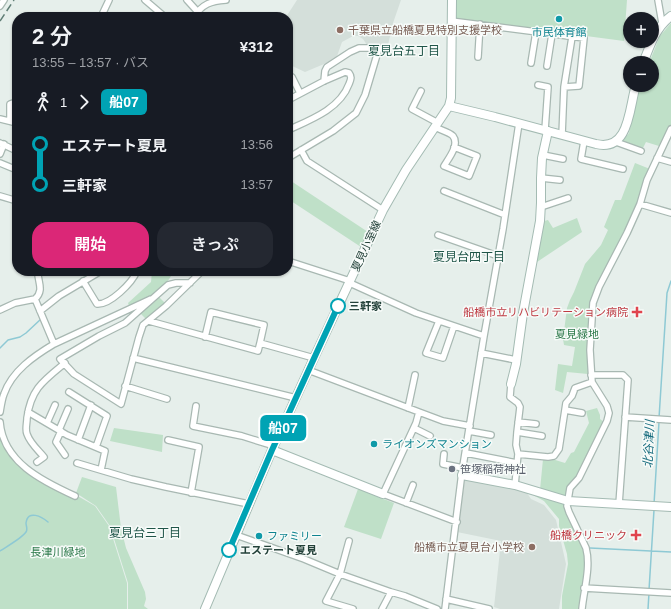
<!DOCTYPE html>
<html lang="ja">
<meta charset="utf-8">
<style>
body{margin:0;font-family:Arial,"Noto Sans JP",sans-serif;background:#242831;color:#f1f3f6;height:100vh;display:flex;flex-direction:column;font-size:15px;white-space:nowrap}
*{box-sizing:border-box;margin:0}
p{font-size:13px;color:#9ea1a6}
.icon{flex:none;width:22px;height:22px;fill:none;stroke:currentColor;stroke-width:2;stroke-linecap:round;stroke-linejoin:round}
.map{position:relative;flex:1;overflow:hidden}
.details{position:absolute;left:12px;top:12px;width:281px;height:264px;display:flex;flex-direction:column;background:#171b24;border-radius:16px;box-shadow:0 1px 3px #0004}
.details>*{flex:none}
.badge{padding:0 8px;border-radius:6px;font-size:14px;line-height:26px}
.controls{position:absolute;left:623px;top:12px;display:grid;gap:8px}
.controls a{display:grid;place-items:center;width:36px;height:36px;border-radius:50%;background:#171b24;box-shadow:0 1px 3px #0004;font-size:20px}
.map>.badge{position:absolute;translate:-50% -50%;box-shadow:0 0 0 2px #fff}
.legs{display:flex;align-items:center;gap:6px;height:44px;padding:0 20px;font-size:13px}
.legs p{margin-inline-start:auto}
.summary{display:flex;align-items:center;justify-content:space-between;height:68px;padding:0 20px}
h1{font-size:22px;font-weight:600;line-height:30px}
.action{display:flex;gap:8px;margin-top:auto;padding:8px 20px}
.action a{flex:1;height:46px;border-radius:16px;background:#db2777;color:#fff;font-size:16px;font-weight:600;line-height:46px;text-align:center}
.action a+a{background:#242831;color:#f1f3f6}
ul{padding:0 20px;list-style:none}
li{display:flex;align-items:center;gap:14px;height:40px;font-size:15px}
li i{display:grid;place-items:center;width:6px;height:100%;margin:0 5px;background:currentColor}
li i::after{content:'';width:10px;height:10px;margin:-5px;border:3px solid;border-radius:50%;background:#171b24}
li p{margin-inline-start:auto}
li:first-child i{background:linear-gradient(#0000 50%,currentColor 0)}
li:last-child i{background:linear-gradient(currentColor 50%,#0000 0)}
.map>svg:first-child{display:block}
</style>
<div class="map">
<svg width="671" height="609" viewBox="0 0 671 609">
<rect width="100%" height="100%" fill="#e6efeb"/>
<path fill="#d4dfda" d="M297,0H401L393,23L388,45H367L363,39L358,36H353L342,42L336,59L305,72L288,64V17H286Z
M465,479L504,486L527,493L531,499L544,505L556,520L566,564L559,609H500L494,607L501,541L457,532Z"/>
<path fill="#bfe0c8" d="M456,0H627L624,41L456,19Z
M671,23V125L659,146L646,142L642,150L622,142L629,133L640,85H652V63H649L660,36Z
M635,163L650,169L631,220L597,286L588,350V374L567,372L563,393L555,390L558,364L572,366L575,347L564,345L563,339L567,308L570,300L574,292L585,264L601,245L608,230L604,227L615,200H621Z
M291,181L368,232L361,247L288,199V184Z
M577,218L582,232L537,262L544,221L548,220L553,228Z
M152,271H174C161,294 153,298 129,306L128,303L151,282Z
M159,297L165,303L147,320L140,313Z
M597,408L600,415V419L604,422L578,477L567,496L540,490L543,459H552L565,463L571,453L574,452L589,423L586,411Z
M114,428L163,435L162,452L110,441Z
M0,434L8,452L33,476L76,495L95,506L109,526L127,583V609H0Z
M82,477L116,487L121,528L126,548L145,592L146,599L144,606L148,609H128V583L110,526L96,506L76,493Z
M358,489L394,503L381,539L344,527Z
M533,495L566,505L584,548L586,560L580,609H562V596L568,564L567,554L559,526V519L544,501Z"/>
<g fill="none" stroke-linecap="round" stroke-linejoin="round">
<path stroke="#8ec9d4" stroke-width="1.5" d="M0,348L8,340L20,337L26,333L41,319
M659,418L667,293L671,281
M654,504L659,422
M590,548L671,552
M0,551C6,547 22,538 26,532C28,529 26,526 26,523C28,509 42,517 48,522
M649,590L654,510
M648,609L649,593"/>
<defs>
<path id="street" d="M145,0L165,17
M187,0L197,11
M658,0L662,23
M0,6L4,0
M101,17L109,0
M194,17C202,4 211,1 226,0
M451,21L584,38L579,86L564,87
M478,57L480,24
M531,63L536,32
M547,66L552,34
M288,75L292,77L300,93
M538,85L548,87L545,130
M421,91L412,109L438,123
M288,100L324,81L345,72L349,73C352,77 351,79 349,84C340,109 310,120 288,130
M0,119L17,123
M10,121V104L13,103L17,105
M435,127C440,130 449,132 453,136C460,145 448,159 444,166L469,176L477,156L454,147
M562,135L564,87L572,37
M584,141L581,159L623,169
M616,142L641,151
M0,143L17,151
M301,150L307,161L383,210
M0,154L4,144
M543,155L563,159
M288,158L333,131L356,113L365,95L379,48H359L350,52L327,67L325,71L324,81
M657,158L671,162
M0,163L17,170
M541,178L560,180
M444,191L505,215
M0,196L17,201
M640,204L671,213
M541,207L568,198
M438,235L498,256
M288,261L347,280L352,284L416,313L484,336
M83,281L97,304C110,305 132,283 137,271
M190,283H176L168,285L125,323L99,336L60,359L74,374L121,404L139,337L143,325L166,306L202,271
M35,299L54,344
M0,310L15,303L35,299C45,290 37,281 38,271
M40,311L59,296L101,271
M149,321L258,351L260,343L314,358
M439,321L426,353L443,358L454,326
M205,337L211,312L264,325L260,343
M481,353L516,360
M133,358L296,398
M308,370L419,412L416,423L383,494L457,522
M591,375H623L628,380L619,504
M511,384L510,397L518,403L520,407L517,432L516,445L518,454L515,485
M125,386L167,399
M69,392L107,416L96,447
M196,406L193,426L242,436L274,446
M408,408L415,375
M565,410L582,413
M0,412C1,406 2,399 4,394C12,371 34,356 54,344L151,299
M28,412L67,435L105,451L101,470
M419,412L443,421L470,426
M625,417L671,420
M0,422C3,462 42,481 75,496
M518,422L536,424
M47,423L55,405
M414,428L430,436
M59,430L68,409
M61,431L56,442L65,455
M469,431L491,435
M517,432L542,436
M78,440L91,405
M168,440L199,447L191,493
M466,453L517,463
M444,454L443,464L463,468
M518,454L548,457L554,456L559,449L566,403L572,396L575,388L592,382
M37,462L44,457C38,450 30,443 27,434C25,429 27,424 27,418C31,389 43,381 65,363
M77,463L131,479L166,487L249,504
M406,503L413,485
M236,535L304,559L340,574L391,592L405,596L437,609
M349,541L340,574L326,601L353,609
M584,588L671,593
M446,599L489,609
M382,609L391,592
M445,609L462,472L484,336L503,229L519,123
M582,609C584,589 591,567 586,548L569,512L567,506L570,488L579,478L607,421L609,413L607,406L592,382L590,350L593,303L599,287L627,233L640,204L647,180L671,129"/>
<path id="secondary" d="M643,63C650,46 655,28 671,16
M449,106L495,117L596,144C630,152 629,107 636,85
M511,384L516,364L523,313L540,221L541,203V178L542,158L548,131
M272,450L383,494
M462,475L515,485L568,501L671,507
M205,609L272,450L314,358L383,210L406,170L449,106L451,98L452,0"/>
</defs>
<use href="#street" stroke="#a8b8b2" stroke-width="8"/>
<use href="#secondary" stroke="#a4bbb3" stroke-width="10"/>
<use href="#street" stroke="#fff" stroke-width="5.5"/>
<use href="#secondary" stroke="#fff" stroke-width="8"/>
<path stroke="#5f7d75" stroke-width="1.5" stroke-dasharray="8 4" stroke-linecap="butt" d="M0,21L14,0"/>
</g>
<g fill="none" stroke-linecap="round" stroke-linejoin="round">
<defs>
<path id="line-1" d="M229,550L272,450L338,306"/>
</defs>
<use href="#line-1" stroke="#fff" stroke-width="9"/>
<use href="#line-1" stroke="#00a3b4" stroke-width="6"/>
</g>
<g fill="#0f9aa8" stroke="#f7fbf9" stroke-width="1.5">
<circle cx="559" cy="19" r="4"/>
<circle cx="374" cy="444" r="4"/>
<circle cx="259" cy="536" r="4"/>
</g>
<g fill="#8d6e63" stroke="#f7fbf9" stroke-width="1.5">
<circle cx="340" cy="30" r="4"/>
<circle cx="532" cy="547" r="4"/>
</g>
<g fill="#fff" stroke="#00a3b4" stroke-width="2">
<circle cx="338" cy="306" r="7"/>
<circle cx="229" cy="550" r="7"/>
</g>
<g fill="#e0444e" stroke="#f7fbf9" stroke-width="1.5">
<path d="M635 306h4v4h4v4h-4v4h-4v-4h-4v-4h4z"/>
<path d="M634 529h4v4h4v4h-4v4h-4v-4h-4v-4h4z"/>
</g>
<circle fill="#6b7280" stroke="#f7fbf9" stroke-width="1.5" cx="452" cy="469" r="4"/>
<g text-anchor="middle" stroke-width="3" stroke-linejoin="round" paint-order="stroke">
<g font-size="11" fill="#785e54" stroke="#f7fbf9" text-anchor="start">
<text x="348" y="34">千葉県立船橋夏見特別支援学校</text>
<text x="524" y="551" text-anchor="end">船橋市立夏見台小学校</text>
</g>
<g font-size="11" fill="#0d838f" stroke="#f7fbf9" text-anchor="start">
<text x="559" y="36" text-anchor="middle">市民体育館</text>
<text x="382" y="448">ライオンズマンション</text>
<text x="267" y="540">ファミリー</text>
</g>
<g font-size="11" fill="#24423a" stroke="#f7fbf9">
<text transform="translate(366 246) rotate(-65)" y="4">夏見小室線</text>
</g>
<g font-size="11" font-weight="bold" fill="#24423a" stroke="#f7fbf9" text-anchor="start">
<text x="349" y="310">三軒家</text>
<text x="240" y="554">エステート夏見</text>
</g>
<g font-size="11" fill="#be3a42" stroke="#f7fbf9" text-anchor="end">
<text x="628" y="316">船橋市立リハビリテーション病院</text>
<text x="627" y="539">船橋クリニック</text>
</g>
<g font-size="11" fill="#2d7a4b" stroke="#f7fbf9">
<text x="577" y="338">夏見緑地</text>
<text x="58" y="556">長津川緑地</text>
</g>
<g font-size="11" fill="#5b616d" stroke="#f7fbf9" text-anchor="start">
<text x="460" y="473">笹塚稲荷神社</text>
</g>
<g font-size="12" fill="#1f5548" stroke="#f7fbf9">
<text x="404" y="55">夏見台五丁目</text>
<text x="469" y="261">夏見台四丁目</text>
<text x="145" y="537">夏見台三丁目</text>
</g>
<g font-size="12" font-style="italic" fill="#1c6f80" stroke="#f7fbf9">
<text transform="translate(649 444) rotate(-87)" y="4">北谷津川</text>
</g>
</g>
</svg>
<div class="controls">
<a>+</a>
<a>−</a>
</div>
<b class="badge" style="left:283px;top:428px;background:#00a3b4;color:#fff">船07</b>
<section class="details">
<div class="summary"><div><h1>2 分</h1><p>13:55 – 13:57 · バス</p></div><b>¥312</b></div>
<div class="legs"><svg class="icon" aria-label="walk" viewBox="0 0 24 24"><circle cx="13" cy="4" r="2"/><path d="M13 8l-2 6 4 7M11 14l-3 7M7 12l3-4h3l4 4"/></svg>1<svg class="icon" aria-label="forward" viewBox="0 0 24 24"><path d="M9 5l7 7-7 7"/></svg><b class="badge" style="background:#00a3b4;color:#fff">船07</b></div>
<ul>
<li><i style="color:#00a3b4"></i><b>エステート夏見</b><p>13:56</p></li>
<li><i style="color:#00a3b4"></i><b>三軒家</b><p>13:57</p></li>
</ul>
<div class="action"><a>開始</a><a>きっぷ</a></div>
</section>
</div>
